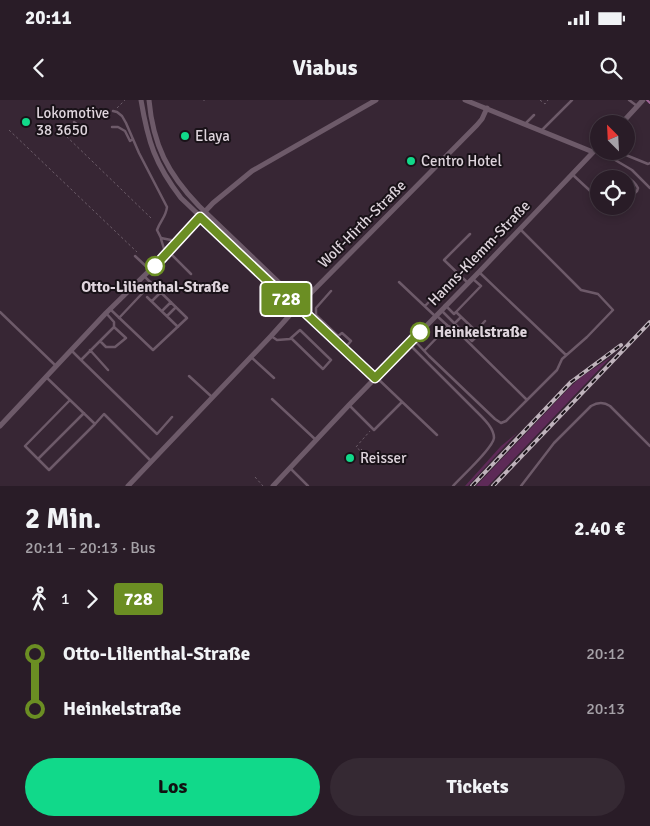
<!DOCTYPE html>
<html lang="de">
<meta charset="utf-8">
<style>
body{margin:0;font-family:Signika,sans-serif;background:#352933;color:#f1f3f6;height:100vh;display:flex;flex-direction:column;font-size:19px;white-space:nowrap}
*{box-sizing:border-box;margin:0}
p{font-size:16px;color:#a5a1a7}
.icon{flex:none;width:28px;height:28px;fill:none;stroke:currentColor;stroke-width:2;stroke-linecap:round;stroke-linejoin:round}
.map{position:relative;height:386px;overflow:hidden}
.details{display:flex;flex-direction:column;background:#291c27;flex:1}
.details>*{flex:none}
.badge{padding:0 10px;border-radius:4px;font-size:18px;line-height:32px}
.needle{width:32px;rotate:336deg}
.buttons{position:absolute;left:590px;top:15px;display:grid;gap:10px}
.buttons a{display:grid;place-items:center;width:45px;height:45px;border-radius:50%;background:#291c27;box-shadow:0 2px 8px #0003,0 0 0 1px #453a44;font-size:25px}
.map>.badge{position:absolute;translate:-50% -50%;box-shadow:0 0 0 2px #fff}
.legs{display:flex;align-items:center;gap:8px;height:55px;padding:0 25px;font-size:16px}
.legs p{margin-inline-start:auto}
.overview{display:flex;align-items:center;justify-content:space-between;height:85px;padding:0 25px}
h1{font-size:28px;font-weight:700;line-height:38px}
.action{display:flex;gap:10px;margin-top:auto;padding:10px 25px}
.action a{flex:1;height:58px;border-radius:30px;background:#11d98a;color:#111;font-size:20px;font-weight:700;line-height:58px;text-align:center}
.action a+a{background:#352933;color:#f1f3f6}
ul{padding:0 25px;list-style:none}
li{display:flex;align-items:center;gap:18px;height:55px;font-size:19px}
li i{display:grid;place-items:center;width:8px;height:100%;margin:0 6px;background:currentColor}
li i::after{content:'';width:12px;height:12px;margin:-6px;border:4px solid;border-radius:50%;background:#291c27}
li p{margin-inline-start:auto}
li:first-child i{background:linear-gradient(#0000 50%,currentColor 0)}
li:last-child i{background:linear-gradient(currentColor 50%,#0000 0)}
.status{display:flex;justify-content:space-between;align-items:center;height:35px;padding:0 25px;background:#291c27;direction:ltr}
.status svg{height:14px;fill:currentColor}
header{display:flex;justify-content:space-between;align-items:center;height:65px;padding:0 25px;background:#291c27;font-size:22px;font-weight:700}
.map>svg:first-child{display:block}
</style>
<div class="status"><b>20:11</b><svg viewBox="0 0 49 12"><path d="M0 12V9h3v3zM5 12V6h3v6zM10 12V3h3v9zM15 12V0h3v12zM26 1h20v11H26zM47 4h2v5h-2z"/></svg></div>
<header><svg class="icon" aria-label="back" viewBox="0 0 24 24"><path d="M15 5l-7 7 7 7"/></svg>Viabus<svg class="icon" aria-label="search" viewBox="0 0 24 24"><circle cx="10" cy="10" r="6"/><path d="M15 15l6 6"/></svg></header>
<div class="map">
<svg width="650" height="386" viewBox="0 0 650 386">
<rect width="100%" height="100%" fill="#372634"/>
<path fill="#5d2a57" d="M611,257L488,386H476L568,289L581,277Z
M517,333L468,386H465L501,346Z"/>
<g fill="none" stroke-linecap="round" stroke-linejoin="round">
<path stroke="#a16698" stroke-width="2" d="M647,0L650,3"/>
<path stroke="#6b5c68" stroke-width="1" stroke-dasharray="2.5 2.5" stroke-linecap="butt" d="M204,0V1
M540,0L545,4L548,0
M117,8L125,0
M9,30L137,152
M63,33L151,118
M361,349L364,352L363,353L356,347L370,331
M255,377L263,386"/>
<path stroke="#6d5a69" stroke-width="2.5" d="M629,0L637,6
M113,11L117,12L122,16L126,23L139,53L167,107C166,117 160,121 157,130L161,138L176,141
M74,22L83,29L87,30
M525,24L534,15
M112,27H118L125,31L130,41L133,39
M541,31L572,0
M626,42L629,44
M600,51L632,70L650,88
M616,51L648,64L650,63
M573,75L599,99
M603,79L610,72C620,73 633,78 638,88L637,91L626,101
M626,89L631,84L632,82
M590,91L599,82
M606,106C611,111 616,111 621,106
M521,130L581,190L598,194L613,210L587,237L562,259L557,270L527,300
M161,139L165,152
M168,151L191,174
M135,156L150,170
M480,173L566,255
M399,182L435,216
M468,183L444,160L470,134
M331,191L316,208V215L338,236L342,233L351,241L345,248
M147,197L178,227
M152,201L161,192
M425,206L457,173
M110,209L153,250L187,218L144,176
M162,211L171,202
M442,211L472,241L479,234L456,212L454,214L445,205
M0,212L55,265
M456,212L481,186L473,179
M167,216L176,207
M119,218L152,183
M454,224L461,217
M476,231L485,221
M271,236L277,240L290,239L291,238L300,230L331,260L323,269L291,238
M413,239L429,256L495,319L501,323L506,321L527,300L455,229L448,226L437,216
M100,241L106,247H115L126,238L114,227
M410,245L477,312C483,318 494,328 494,338C493,348 461,377 453,386
M71,250L81,260L114,227V222L106,213
M90,250L108,270
M425,250L448,226
M251,257L274,278
M81,260L157,334L172,317
M189,276L212,297
M46,277L70,300
M376,277L437,335
M272,299L316,340
M350,306L374,330L402,302
M84,313L38,359L25,346L70,300L95,324L104,314L151,361
M38,359L49,370L95,324
M290,368L308,386
M521,386L554,343L591,306C598,302 604,302 610,306L650,346"/>
<path stroke="#6d5a69" stroke-width="5" d="M141,0C148,42 155,64 181,98L288,200L298,206L375,278
M149,0C153,45 168,74 199,106L293,196L298,206
M465,0L593,52
M621,24L643,0
M0,326L106,213L154,166L213,103L252,71L376,0
M128,386L271,236L298,206L477,25L482,19L487,8
M273,386L349,305L479,172L599,46"/>
<defs>
<path id="rail" d="M472,386L571,282L621,245
M493,386L650,222"/>
</defs>
<use href="#rail" stroke="#bfb3bc" stroke-width="4"/>
<use href="#rail" stroke="#191218" stroke-width="2" stroke-dasharray="5.5" stroke-linecap="butt"/>
</g>
<g fill="none" stroke-linecap="round" stroke-linejoin="round">
<defs>
<path id="line-1" d="M155,166L200,117L288,200L298,206L375,278L420,232"/>
</defs>
<use href="#line-1" stroke="#fff" stroke-width="11"/>
<use href="#line-1" stroke="#6b8e23" stroke-width="8"/>
</g>
<g fill="#11d98a" stroke="#191218" stroke-width="2">
<circle cx="26" cy="22" r="5"/>
<circle cx="185" cy="36" r="5"/>
<circle cx="411" cy="61" r="5"/>
<circle cx="350" cy="358" r="5"/>
</g>
<g fill="#fff" stroke="#6b8e23" stroke-width="2.5">
<circle cx="155" cy="166" r="9"/>
<circle cx="420" cy="232" r="9"/>
</g>
<g text-anchor="middle" stroke-width="4" stroke-linejoin="round" paint-order="stroke">
<g font-size="15" fill="#ded4dc" stroke="#191218" text-anchor="start">
<text x="36" y="18">Lokomotive<tspan x="36" dy="17">38 3650</tspan></text>
<text x="195" y="41">Elaya</text>
<text x="421" y="66">Centro Hotel</text>
<text x="360" y="363">Reisser</text>
</g>
<g font-size="15" fill="#ded4dc" stroke="#191218">
<text transform="translate(362 124) rotate(-45)" y="5">Wolf-Hirth-Straße</text>
<text transform="translate(479 153) rotate(-46)" y="5">Hanns-Klemm-Straße</text>
</g>
<g font-size="15" font-weight="bold" fill="#ded4dc" stroke="#191218">
<text x="155" y="192">Otto-Lilienthal-Straße</text>
<text x="434" y="237" text-anchor="start">Heinkelstraße</text>
</g>
</g>
</svg>
<div class="buttons">
<a><svg class="needle" viewBox="-14 -14 28 28"><path d="M0-13l5 13h-10z" fill="#e53935"/><path d="M0 13l5-13h-10z" fill="#a5a1a7"/></svg></a>
<a><svg class="icon" aria-label="locate" viewBox="0 0 24 24"><circle cx="12" cy="12" r="6"/><path d="M12 2v4M12 18v4M2 12h4M18 12h4"/></svg></a>
</div>
<b class="badge" style="left:286px;top:199px;background:#6b8e23;color:#fff">728</b>
</div>
<section class="details">
<div class="overview"><div><h1>2 Min.</h1><p>20:11 – 20:13 · Bus</p></div><b>2.40 €</b></div>
<div class="legs"><svg class="icon" aria-label="walk" viewBox="0 0 24 24"><circle cx="13" cy="4" r="2"/><path d="M13 8l-2 6 4 7M11 14l-3 7M7 12l3-4h3l4 4"/></svg>1<svg class="icon" aria-label="forward" viewBox="0 0 24 24"><path d="M9 5l7 7-7 7"/></svg><b class="badge" style="background:#6b8e23;color:#fff">728</b></div>
<ul>
<li><i style="color:#6b8e23"></i><b>Otto-Lilienthal-Straße</b><p>20:12</p></li>
<li><i style="color:#6b8e23"></i><b>Heinkelstraße</b><p>20:13</p></li>
</ul>
<div class="action"><a>Los</a><a>Tickets</a></div>
</section>
